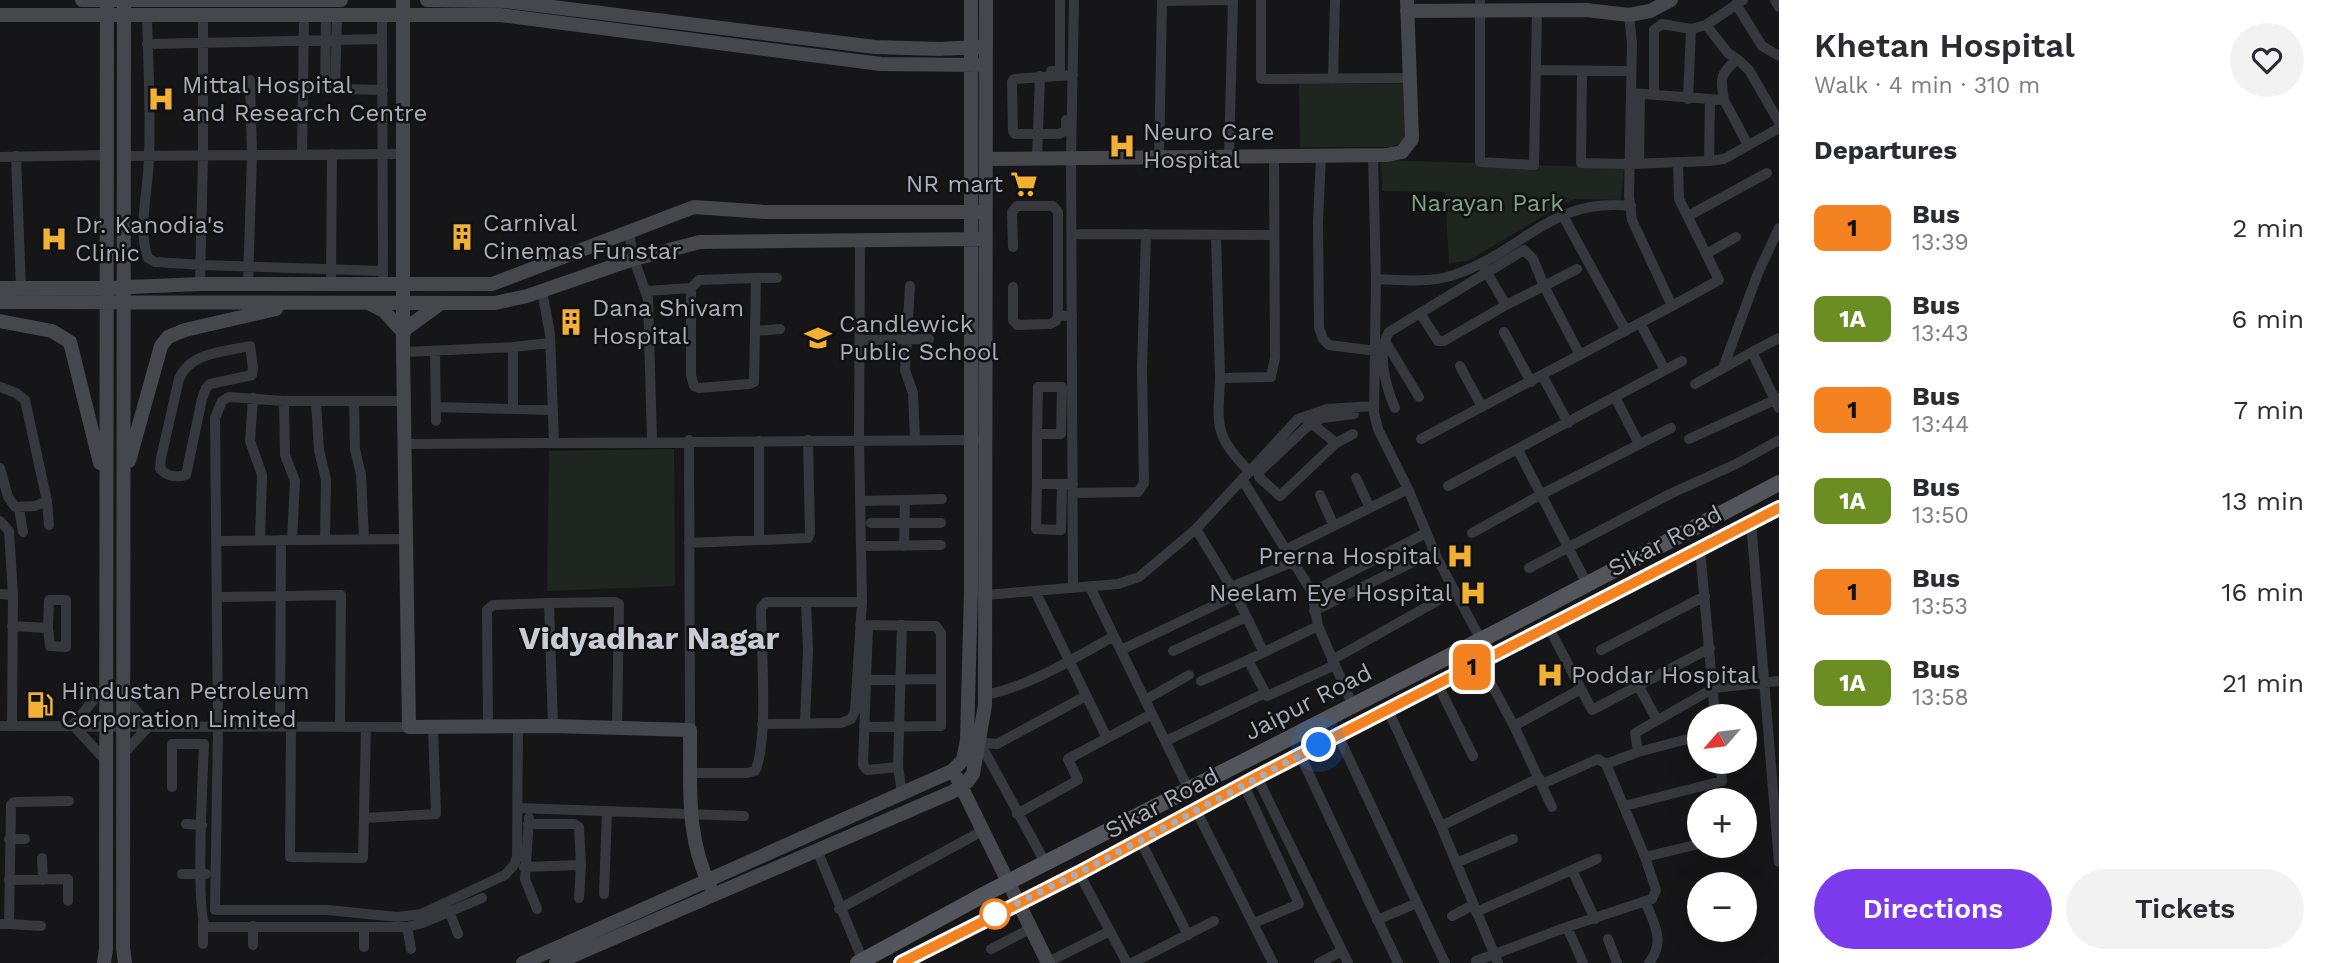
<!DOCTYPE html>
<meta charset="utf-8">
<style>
body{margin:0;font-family:"Work Sans",sans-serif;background:#f2f2f3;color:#2b2b33;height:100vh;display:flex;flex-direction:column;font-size:26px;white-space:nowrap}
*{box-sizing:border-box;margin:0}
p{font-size:23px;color:#7c7c81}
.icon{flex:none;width:38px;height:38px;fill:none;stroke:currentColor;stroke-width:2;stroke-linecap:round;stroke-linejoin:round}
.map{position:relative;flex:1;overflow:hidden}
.details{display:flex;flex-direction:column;background:#fff;width:560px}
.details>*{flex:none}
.badge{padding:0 14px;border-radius:10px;font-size:24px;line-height:46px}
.needle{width:46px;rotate:242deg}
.fabs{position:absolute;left:1687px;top:704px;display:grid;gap:14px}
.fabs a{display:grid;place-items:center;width:70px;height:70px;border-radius:50%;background:#fff;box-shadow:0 7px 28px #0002;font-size:35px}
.you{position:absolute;width:35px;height:35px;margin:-18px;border:5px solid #fff;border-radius:50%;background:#1a73e8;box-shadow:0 0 0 10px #1a73e833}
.map>.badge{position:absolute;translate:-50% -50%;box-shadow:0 0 0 4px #fff}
h2{padding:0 35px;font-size:26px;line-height:63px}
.round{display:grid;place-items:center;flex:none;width:74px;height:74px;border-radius:37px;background:#f2f2f3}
.summary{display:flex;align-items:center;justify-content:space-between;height:119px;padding:0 35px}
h1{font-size:33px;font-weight:600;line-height:52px}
.button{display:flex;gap:14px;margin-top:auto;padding:14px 35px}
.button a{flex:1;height:80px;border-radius:42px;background:#7c3aed;color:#fff;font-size:28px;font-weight:600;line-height:80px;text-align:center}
.button a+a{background:#f2f2f3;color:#2b2b33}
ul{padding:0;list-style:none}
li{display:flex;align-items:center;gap:21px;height:91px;padding:0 35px}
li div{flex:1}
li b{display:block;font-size:26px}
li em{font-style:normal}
li .badge{min-width:77px;font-weight:700;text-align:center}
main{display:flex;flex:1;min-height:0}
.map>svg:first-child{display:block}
</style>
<main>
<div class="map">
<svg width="1779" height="963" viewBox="0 0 1779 963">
<rect width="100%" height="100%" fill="#161618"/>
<path fill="#1e261f" d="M1299,84H1403L1405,138L1401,143L1391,147H1300Z
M1381,160L1624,168L1621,200L1575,199L1563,204L1468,261L1449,263L1445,192L1382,191Z
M674,449L675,586L547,591L549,451Z"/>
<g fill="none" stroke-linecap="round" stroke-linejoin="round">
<path stroke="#37383d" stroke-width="10" d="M1261,0V79L1410,78
M1480,0V162L1534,165L1537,12
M1775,0L1779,7
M1736,4L1762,46L1779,56
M147,15C148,62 151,109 149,156C149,185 137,231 148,258L155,262L202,265L383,271
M382,16L383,275
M1706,25L1728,53L1737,59C1720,75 1720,77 1724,100
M1691,29L1706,25L1743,0
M147,44L382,39
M1737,59L1749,70L1779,122
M1536,70L1631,71
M1051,71H1060V0
M1582,71L1581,163L1630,164L1709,161L1724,159L1779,128
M1333,79L1335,0
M303,88L383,90
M325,89L326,16
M335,89L337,16
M1631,93L1710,99
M1654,94V30L1662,24L1691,29L1688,99
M1066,120V130L1059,134H1015L1013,131L1012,82L1014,79L1073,75
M302,155L304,16
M1373,155L1376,279L1374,413L1378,429L1408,489L1437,558L1481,640
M16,156L21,289
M124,156L402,154
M1321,156L1318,221L1319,328L1323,339L1329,345L1376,351
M0,157L107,155
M1159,157L1162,1L1230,0
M1229,157L1233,0
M1037,158L1040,76
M1709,161L1710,99L1724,100L1748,145
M1639,164L1640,94
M1562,214L1626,331
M1688,216L1767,173
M629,234L634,259L648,299L652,440
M1072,234L1274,235
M1216,235L1220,378L1271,377L1275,358L1274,157
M1013,247L1012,212L1017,206H1053L1058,212V315
M1706,254L1736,237
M331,276L332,154
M756,278L754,382L749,384L699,388L694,386L691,375V288L699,280Z
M756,278H777
M1376,279C1406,280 1434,284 1462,272C1526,247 1554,197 1631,206
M200,284L203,155V16
M248,284L252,155L250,80
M910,286L905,370L913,393L915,439
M1013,287V320L1017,325L1050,324L1056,321L1058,315L1072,316
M542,291L550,334L554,442
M646,291L691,288
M1506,305L1544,286L1580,355
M1672,306L1719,280L1679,199L1678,163
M1420,313L1438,341H1444L1506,305L1483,266
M1640,323L1665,370
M755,331L780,329
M1504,332L1531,382
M1779,338L1752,352L1779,408
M860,340L929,339
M1385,341L1419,397
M250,346L253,368L252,375L210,384L206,388L202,399L186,475C176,478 167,476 160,469L161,458L179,379C190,352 224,352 250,346Z
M513,347L550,343
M435,351L436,421
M404,352L513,347V409
M1460,366L1482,407
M1723,368L1758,273L1779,228
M1542,375L1568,423
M1220,378C1218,426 1213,435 1250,472
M1695,384L1752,352
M0,387L16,393L25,400L47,501L35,506L15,507L8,497L0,468
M1615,397L1639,444
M253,398L250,441L262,475L260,540
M284,401L285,455L295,481L292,540
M316,401L319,450L326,480L325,540
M354,401L355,449L361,475L364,539
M404,401H284L229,397L222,401L215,418L218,727L215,910H327L398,917L421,914L505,875L514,865L517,857L518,727
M436,407L552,410
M1395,408C1386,387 1376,353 1389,332L1524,250L1533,259L1544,286L1577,269
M1310,422L1336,443
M1037,434L1038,387H1062L1061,434H1037V484H1073
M1353,434L1336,443L1280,496L1259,477V472L1312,422L1323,418L1354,414
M1421,439L1672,306L1632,220L1629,196L1632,43L1629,15
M1689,439L1779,398
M689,440L690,730
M405,444L975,440
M1518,450L1587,584
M1356,478L1370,508
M1242,479L1312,592L1318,626L1352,704
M1037,484L1036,529L1061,530L1062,484
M1448,486L1682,361
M1073,493L1138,492L1144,483L1142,369L1146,234
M1320,495L1334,526
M47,501L49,525
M861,501L942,499
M19,509L23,532
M0,521L9,531L13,595
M1751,522L1779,862
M871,523H941
M1196,529L1236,595L1263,651
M1472,533L1542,494L1671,428
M759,540V441
M218,541L406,539
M689,543L808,538L810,533L808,440
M861,546L941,545
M904,546L905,500
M1287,549L1408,489
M1700,549L1715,716
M1529,568L1670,494L1736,464L1779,440
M1090,587L1189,790
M1231,587L1295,561
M1073,588L1071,157L1074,0
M1035,591L1107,738
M1312,592L1426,533
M0,594L13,595L12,726
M986,595L1118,584L1139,577L1196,529L1298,419L1327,409L1374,406
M218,597L341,595L340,727
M549,603L615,602L619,604L617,728
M1314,611L1435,551
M860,625L936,626L941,633V726L864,727
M868,625L863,765L867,770L898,767
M12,626L48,628L50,646L66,647V600H49L48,628
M1318,626L1248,660L1267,696L1335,665
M1549,628L1592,710L1710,648
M1121,650L1236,595
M1601,650L1705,596
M1173,651L1246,617
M1332,660L1455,591
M1480,663L1514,726L1552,807
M865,680L939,679
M1201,681L1248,660
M1438,685L1473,756
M1638,685L1657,720
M105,686L73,725L106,761
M985,695C1026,688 1077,657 1114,636
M125,697L149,726L125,752
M1145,700L1189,675
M1388,710L1441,826L1498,963
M805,722L808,650L806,603
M762,724L841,723L851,719L855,711L862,602L859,440L860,239
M0,726L409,727
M1514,726L1581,689
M280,727L281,540
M291,727L290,857L363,858L366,727
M488,727L487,610L493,605L549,603L553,726
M1338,735L1445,963
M1166,741L1265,693
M976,742L997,744L1086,696
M980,743L1046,864
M1638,752L1635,733L1714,688L1779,681
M1300,755L1398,963
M1606,764L1638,752L1699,736
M691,773H747L755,771C769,742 761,644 761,608L766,602H862
M1257,777L1348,963
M1542,784L1598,759L1606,764L1645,857L1699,844
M1244,785L1299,904L1254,923
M172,787V744H204C203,771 195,914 206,927H407L423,923L482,898
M902,793L898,767L902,625
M1624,806L1722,781L1720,761
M518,808L744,816
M1196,810L1273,963
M1017,814L1078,780L1068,759L1152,714
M364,818L436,814L433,727
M529,818L525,879L537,909
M186,824L202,825
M528,824H574L579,827L581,865L579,898
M1441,826L1539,778
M9,839H25
M1140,840L1188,935
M817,850L863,961
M42,858L43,880
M1456,863L1513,839
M524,867L581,865
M1572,870L1595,919
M1079,873L1127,963
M182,874H206
M9,880L68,879V901
M604,894L607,811
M1645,901C1654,924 1666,941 1649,963
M448,908L458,934
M839,909L984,830
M1476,912L1597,859
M1452,916L1473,905
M1377,920L1417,903
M0,924H9L11,805L14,802L69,801
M9,924L41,926
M407,927L411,949
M1567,927L1583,963
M1608,939L1617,963
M203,944V922
M253,945V926
M364,947V928
M991,949L1032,928
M1476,961L1567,927L1652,899L1656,890L1645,857
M1046,963L1110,931
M1132,963L1214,921
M1319,963L1342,951"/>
<path stroke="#45474d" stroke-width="14" d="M82,0H341
M124,0L123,948L125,963
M403,0V349L409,727L553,726L690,730C691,786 685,835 710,886
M427,0L505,1L875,47L939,49L979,47
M1407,11L1586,10L1629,15L1650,11L1671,0
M0,15H500L881,64L977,65
M986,159L1387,155L1402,152L1412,139L1407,0
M0,288H106L200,284H492L694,207L766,212H978
M0,302L495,303L527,296L634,259L700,242L978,239
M369,303L384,311L404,333
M0,321L52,331L70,342L100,463
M404,330L441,303
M129,461L161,346L168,337L185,330L276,309
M957,778L1048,963
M104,963L106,949L107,0
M523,963L952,771L963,760L967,740L971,590V0
M556,963L952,792L967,782L973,774L985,705L986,0"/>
<path stroke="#53555c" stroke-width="16" d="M858,963L985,894L1504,628L1779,483
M901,963L1079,873L1257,777L1779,508"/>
</g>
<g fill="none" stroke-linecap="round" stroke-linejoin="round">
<defs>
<path id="line" d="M901,963L1079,873L1257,777L1779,508"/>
</defs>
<use href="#line" stroke="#fff" stroke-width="16"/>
<use href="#line" stroke="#f58220" stroke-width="10"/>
<path stroke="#a8adb8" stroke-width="7" stroke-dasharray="0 12.6" d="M995,914L1079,873L1319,745"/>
</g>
<defs>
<symbol id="hospital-bare" viewBox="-9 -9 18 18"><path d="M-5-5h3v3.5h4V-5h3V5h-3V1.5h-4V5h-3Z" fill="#f2b134" stroke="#111113" stroke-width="2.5" paint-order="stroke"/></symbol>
<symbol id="supermarket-bare" viewBox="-9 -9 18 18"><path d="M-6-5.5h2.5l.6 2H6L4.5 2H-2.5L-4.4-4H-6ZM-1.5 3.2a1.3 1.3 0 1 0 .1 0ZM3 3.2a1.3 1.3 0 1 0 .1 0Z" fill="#f2b134" stroke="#111113" stroke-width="2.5" paint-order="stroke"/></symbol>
<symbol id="building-bare" viewBox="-9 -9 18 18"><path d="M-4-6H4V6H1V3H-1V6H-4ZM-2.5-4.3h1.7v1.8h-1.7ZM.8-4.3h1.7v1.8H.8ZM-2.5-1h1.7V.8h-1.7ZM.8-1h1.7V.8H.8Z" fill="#f2b134" stroke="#111113" stroke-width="2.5" paint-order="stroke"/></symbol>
<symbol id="school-bare" viewBox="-9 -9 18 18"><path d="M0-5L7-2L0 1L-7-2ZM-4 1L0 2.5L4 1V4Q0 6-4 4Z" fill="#f2b134" stroke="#111113" stroke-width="2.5" paint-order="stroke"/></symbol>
<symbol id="fuel-bare" viewBox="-9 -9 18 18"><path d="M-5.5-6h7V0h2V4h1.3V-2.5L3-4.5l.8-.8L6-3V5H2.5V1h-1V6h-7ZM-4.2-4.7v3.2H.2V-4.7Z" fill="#f2b134" stroke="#111113" stroke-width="2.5" paint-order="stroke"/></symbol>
</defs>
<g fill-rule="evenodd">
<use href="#hospital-bare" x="142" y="80" width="38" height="38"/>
<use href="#hospital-bare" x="1103" y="127" width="38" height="38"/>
<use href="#supermarket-bare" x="1005" y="165" width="38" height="38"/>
<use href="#building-bare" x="443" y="218" width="38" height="38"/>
<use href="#hospital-bare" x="35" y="220" width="38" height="38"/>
<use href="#building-bare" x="552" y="303" width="38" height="38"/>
<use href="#school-bare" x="799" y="319" width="38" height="38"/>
<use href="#hospital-bare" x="1441" y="537" width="38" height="38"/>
<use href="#hospital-bare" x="1454" y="574" width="38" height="38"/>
<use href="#hospital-bare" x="1531" y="656" width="38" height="38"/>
<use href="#fuel-bare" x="21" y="686" width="38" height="38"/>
</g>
<circle fill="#fff" stroke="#f58220" stroke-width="3.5" cx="995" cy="914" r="14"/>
<g text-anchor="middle" stroke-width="5" stroke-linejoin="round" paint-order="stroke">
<g font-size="24" fill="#a8adb8" stroke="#111113" text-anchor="start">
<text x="182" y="93">Mittal Hospital<tspan x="182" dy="28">and Research Centre</tspan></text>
<text x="1143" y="140">Neuro Care<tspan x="1143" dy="28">Hospital</tspan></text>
<text x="1003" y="192" text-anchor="end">NR mart</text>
<text x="483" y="231">Carnival<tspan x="483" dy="28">Cinemas Funstar</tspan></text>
<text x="75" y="233">Dr. Kanodia's<tspan x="75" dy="28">Clinic</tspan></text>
<text x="592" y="316">Dana Shivam<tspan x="592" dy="28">Hospital</tspan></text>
<text x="839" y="332">Candlewick<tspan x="839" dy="28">Public School</tspan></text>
<text x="1439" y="564" text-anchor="end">Prerna Hospital</text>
<text x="1452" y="601" text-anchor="end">Neelam Eye Hospital</text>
<text x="1571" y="683">Poddar Hospital</text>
<text x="61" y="699">Hindustan Petroleum<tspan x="61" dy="28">Corporation Limited</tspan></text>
</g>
<g font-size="24" fill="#7fa381" stroke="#111113">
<text x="1487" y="211">Narayan Park</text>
</g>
<g font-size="24" fill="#a8adb8" stroke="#111113">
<text transform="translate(1665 541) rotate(-28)" y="8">Sikar Road</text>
<text transform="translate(1308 702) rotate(-27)" y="8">Jaipur Road</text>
<text transform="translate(1162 803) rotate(-28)" y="8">Sikar Road</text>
</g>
<g font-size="32" font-weight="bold" fill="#c9ccd4" stroke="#111113">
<text x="649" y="649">Vidyadhar Nagar</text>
</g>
</g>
</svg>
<div class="fabs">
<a><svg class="needle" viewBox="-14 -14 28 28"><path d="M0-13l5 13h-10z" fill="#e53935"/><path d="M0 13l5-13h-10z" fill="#7c7c81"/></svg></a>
<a>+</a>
<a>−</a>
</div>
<div class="you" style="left:1319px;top:745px"></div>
<b class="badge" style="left:1472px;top:667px;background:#f58220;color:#111">1</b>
</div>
<section class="details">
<div class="summary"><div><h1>Khetan Hospital</h1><p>Walk · 4 min · 310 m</p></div><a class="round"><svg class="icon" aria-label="heart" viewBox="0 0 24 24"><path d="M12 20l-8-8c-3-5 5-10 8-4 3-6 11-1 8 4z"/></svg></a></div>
<h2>Departures</h2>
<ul>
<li><span class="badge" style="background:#f58220;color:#111">1</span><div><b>Bus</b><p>13:39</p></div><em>2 min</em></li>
<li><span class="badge" style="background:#6b8e23;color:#fff">1A</span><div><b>Bus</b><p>13:43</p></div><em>6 min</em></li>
<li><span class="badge" style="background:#f58220;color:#111">1</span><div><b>Bus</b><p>13:44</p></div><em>7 min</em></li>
<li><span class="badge" style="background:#6b8e23;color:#fff">1A</span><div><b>Bus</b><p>13:50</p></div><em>13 min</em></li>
<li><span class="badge" style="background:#f58220;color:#111">1</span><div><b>Bus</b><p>13:53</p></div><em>16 min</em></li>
<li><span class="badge" style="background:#6b8e23;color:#fff">1A</span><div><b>Bus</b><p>13:58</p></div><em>21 min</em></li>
</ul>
<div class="button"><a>Directions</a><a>Tickets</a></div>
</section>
</main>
